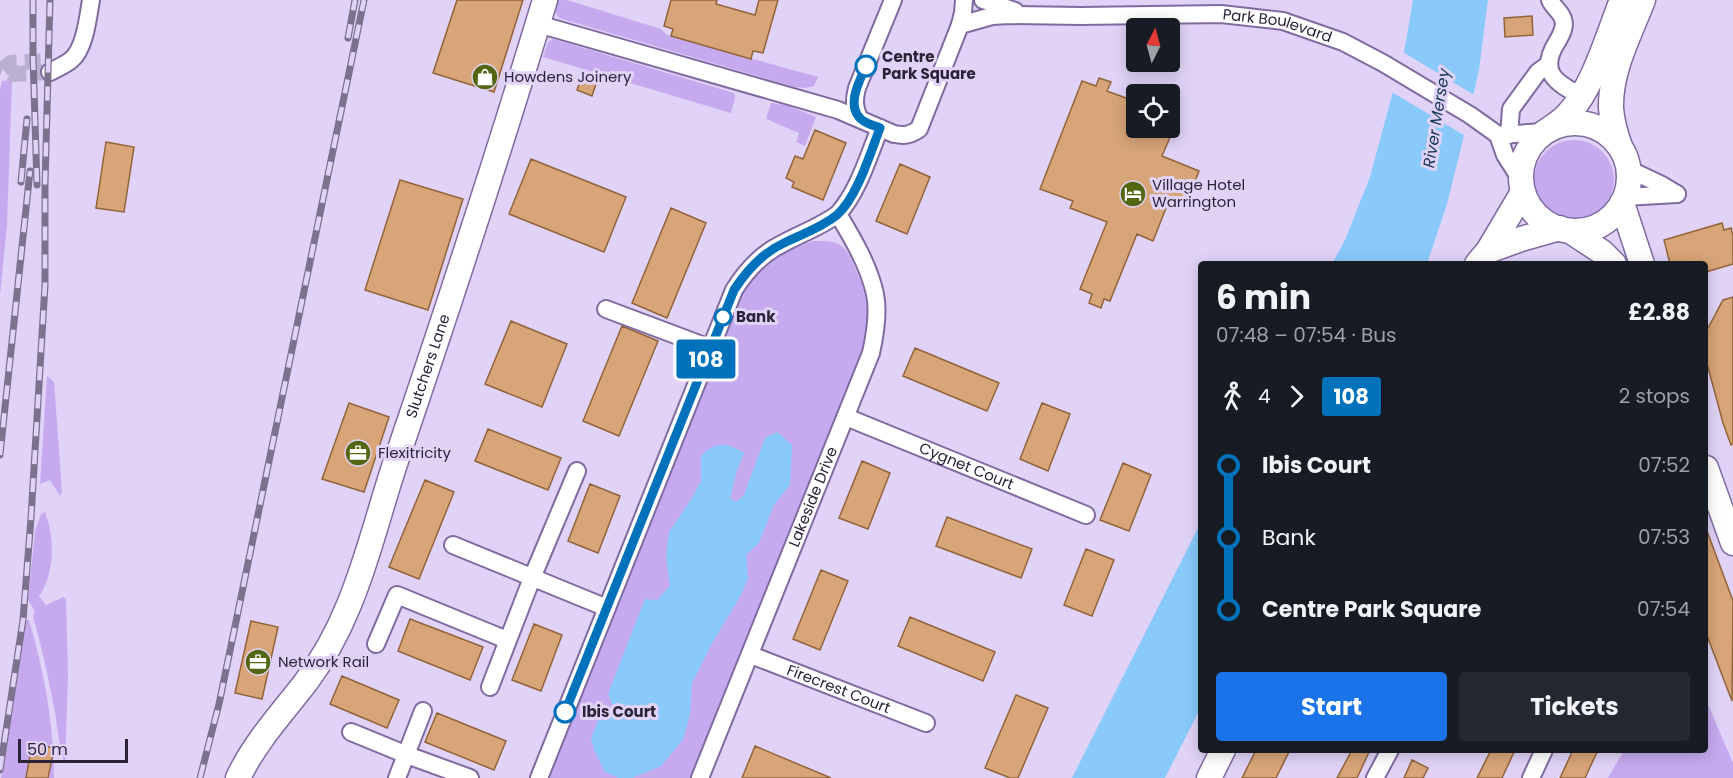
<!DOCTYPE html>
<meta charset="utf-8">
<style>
body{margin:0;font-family:Poppins,sans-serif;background:#242831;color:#f1f3f6;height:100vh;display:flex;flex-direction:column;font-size:22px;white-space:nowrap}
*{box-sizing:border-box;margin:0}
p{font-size:20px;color:#9ea1a6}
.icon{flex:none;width:33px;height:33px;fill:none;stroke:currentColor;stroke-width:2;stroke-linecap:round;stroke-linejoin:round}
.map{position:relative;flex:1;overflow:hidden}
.side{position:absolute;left:1198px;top:261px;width:510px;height:492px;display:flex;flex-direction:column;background:#171b24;border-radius:6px;box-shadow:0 3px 15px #0003}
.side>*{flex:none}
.badge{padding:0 12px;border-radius:4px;font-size:21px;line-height:39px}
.needle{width:39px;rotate:6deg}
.fabs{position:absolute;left:1126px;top:18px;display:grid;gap:12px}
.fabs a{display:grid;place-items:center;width:54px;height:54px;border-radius:6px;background:#171b24;box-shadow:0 3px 15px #0003;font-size:30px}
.scale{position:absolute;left:18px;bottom:15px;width:110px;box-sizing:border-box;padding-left:6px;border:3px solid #2c2339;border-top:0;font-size:16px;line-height:21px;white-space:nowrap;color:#2c2339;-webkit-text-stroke:4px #e0d3f7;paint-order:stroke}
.map>.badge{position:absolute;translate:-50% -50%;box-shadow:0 0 0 3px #fff}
.legs{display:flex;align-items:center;gap:9px;height:66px;padding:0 18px;font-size:20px}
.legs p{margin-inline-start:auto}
.overview{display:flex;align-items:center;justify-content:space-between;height:102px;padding:0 18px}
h1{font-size:33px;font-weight:700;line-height:45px}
.cta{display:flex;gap:12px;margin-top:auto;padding:12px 18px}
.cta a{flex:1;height:69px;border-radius:6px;background:#1a73e8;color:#fff;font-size:24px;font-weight:700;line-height:69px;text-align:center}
.cta a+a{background:#242831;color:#f1f3f6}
ul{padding:0 18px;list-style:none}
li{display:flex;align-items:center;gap:21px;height:72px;font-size:22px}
li i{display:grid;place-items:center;width:9px;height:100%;margin:0 8px;background:currentColor}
li i::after{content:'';width:15px;height:15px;margin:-8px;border:4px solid;border-radius:50%;background:#171b24}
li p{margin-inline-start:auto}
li:first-child i{background:linear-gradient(#0000 50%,currentColor 0)}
li:last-child i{background:linear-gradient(currentColor 50%,#0000 0)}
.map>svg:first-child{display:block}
</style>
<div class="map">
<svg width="1733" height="778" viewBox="0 0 1733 778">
<rect width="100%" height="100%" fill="#e0d3f7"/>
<path fill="#c5aaef" d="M554,0H567L661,29L667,35L818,77L814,86L804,88L795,87L559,18L552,8Z
M553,39L734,93L735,98L731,113L543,57L548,42Z
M12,80L7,225L0,296V91L2,81Z
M771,103L786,105L816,117L805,146L796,142L799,133L766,119Z
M1534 180a40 40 0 1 1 80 0a40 40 0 1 1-80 0Z
M813,241C823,241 837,240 844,248C849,253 853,262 855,268C870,299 870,322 862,354L691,778H545L715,360C729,323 740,279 775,257C786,250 801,246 813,241Z
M47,376L54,382L62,492L60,496L50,480L40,484Z
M45,512C55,537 55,574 39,596L46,605L63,597L66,599L68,675L65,764C59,747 58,730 55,713C49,680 42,648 33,616L35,611L28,600L35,531L41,514Z
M23,620H29C44,671 54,725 54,778H1Z
M1706,700L1733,763V778H1608L1624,750H1706Z"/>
<path fill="#89cafb" d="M1413,0H1488L1479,70L1461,148L1447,204L1427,264H1332L1345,240L1370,177L1405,47Z
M777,432L792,445L790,485L774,505L759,543L746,555L748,578L741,595L711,645L692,683L690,714L683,739L661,766L632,778H619L605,772L595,752L591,739L599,718L609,716L613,706L608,694L645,599L657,600L670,586L666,557L669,532L690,501L701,481V456C717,440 726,443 744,453L737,470L730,498L736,502L744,495L765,438Z
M1201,522V707L1165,778H1072Z"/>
<path fill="#e0d3f7" d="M1401,51L1476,96L1467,137L1390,91Z"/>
<path fill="#d8a579" stroke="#926439" stroke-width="1.5" d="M457,0H523L494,92L433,73Z
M671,0H717L716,4L755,15L759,0H778L763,53L753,51L751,59L671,36L673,29L664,26Z
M1532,16L1533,35L1505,37L1504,18Z
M1099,78L1111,82L1107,91L1137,102V128H1174L1162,156L1199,171L1184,209L1168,203L1153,241L1137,234L1110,301L1104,299L1101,308L1089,303L1092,294L1080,289L1107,222L1070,208L1073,201L1040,189L1082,81L1096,86Z
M581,79L596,84L592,96L577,90Z
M815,130L846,143L823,200L792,187L794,182L786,178L795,156L803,159Z
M106,142L134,147L124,212L96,208Z
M531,159L626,197L604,252L509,214Z
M900,164L930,177L907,234L876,221Z
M400,180L463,199L428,310L365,290Z
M671,208L706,223L667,318L632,303Z
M1722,223L1724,230L1731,228L1733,236V264L1706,272V264H1670L1664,240Z
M1733,297V444L1731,445L1723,423L1706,360V329L1708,328L1723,300Z
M511,321L567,344L542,407L485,384Z
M622,326L658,341L619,436L583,421Z
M915,348L999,383L987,411L903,376Z
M349,403L389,417L364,492L322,479Z
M1042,403L1070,414L1048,471L1020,459Z
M488,429L561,458L548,490L475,461Z
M862,461L890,473L868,529L839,518Z
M1123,463L1151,475L1129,531L1100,520Z
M425,480L454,492L419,579L389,567Z
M590,484L620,496L598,553L568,541Z
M947,517L1032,549L1021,578L936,546Z
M1706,531H1707L1733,601L1732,701L1706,633Z
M1086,549L1114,560L1092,616L1064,605Z
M821,570L848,581L820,650L793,639Z
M910,617L995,652L983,681L898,646Z
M410,619L483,647L470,680L398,651Z
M251,621L278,627L262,699L235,693Z
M534,624L562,635L541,691L512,680Z
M342,676L399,700L387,728L330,704Z
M1016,695L1048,708L1018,778H1010L985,768Z
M437,713L506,741L494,770L425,742Z
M32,744L54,748L48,778H26Z
M755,746L831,778H742Z
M1256,750H1290L1276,778H1242Z
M1352,750H1370L1357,778H1337Z
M1491,750H1515L1502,778H1477Z
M1573,750H1598L1585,778H1560Z
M1412,760L1428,768L1423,778H1404Z"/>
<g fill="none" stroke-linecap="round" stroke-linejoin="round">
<path stroke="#bcb0d1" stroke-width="16" stroke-dasharray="16 8" stroke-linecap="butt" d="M50,72L13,74L3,69L11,63L50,61"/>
<defs>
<g id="minor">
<path d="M983,0L1015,11"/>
<path d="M1550,0C1553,7 1561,12 1563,19C1566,27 1561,35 1557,42C1538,72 1556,83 1581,96"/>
<path d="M538,24L838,110L894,134C905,136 910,135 919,129L960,25L963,13L964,0"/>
<path id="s1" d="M960,25L992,16L1009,15L1081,16L1221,14L1283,21L1343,42L1383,63L1470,115L1498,135L1544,132"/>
<path d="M50,72C57,68 65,65 71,60C85,49 88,17 91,0"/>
<path d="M859,118C854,107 854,100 857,88L893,0"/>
<path d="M1498,135L1505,155L1521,180"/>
<path d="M1509,135L1511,109L1538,72L1549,64"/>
<path d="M1628,169L1662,185L1677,194"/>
<path d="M1625,197L1677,194"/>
<path d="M606,309L710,348"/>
<path id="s2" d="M846,417L1086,515"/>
<path d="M453,545L607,608"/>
<path d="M376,644L397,595L507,640"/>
<path id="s3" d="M751,655L926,723"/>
<path d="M490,687L532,578L577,471"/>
<path d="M351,732L407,755L470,778"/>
<path d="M397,778L423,711"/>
<path d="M539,778L734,290C746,271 760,255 780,245C800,234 820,227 838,214"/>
<path id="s4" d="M700,778L871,353C875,335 879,313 875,294C869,266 853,239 838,214C859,190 868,157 880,128"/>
<path d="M1375,778L1390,750"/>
<path d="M1531,778L1544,750"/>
</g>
<g id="highway">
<circle cx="1575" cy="177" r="54"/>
<path d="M1551,128C1557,124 1564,119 1569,113C1594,86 1608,35 1622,0"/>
<path d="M1621,149C1616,136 1612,122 1611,108C1610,70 1630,34 1643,0"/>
<path d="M1622,203L1642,264"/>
<path d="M1570,231L1602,252L1614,264"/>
<path d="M1488,251L1521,239L1560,228"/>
<path d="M1477,264L1488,251L1523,192"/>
<path d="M1706,468L1733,543"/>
<path id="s5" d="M238,778C255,742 282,713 306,682C323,659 337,634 348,607C369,558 381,503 399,452C450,302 499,152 545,0"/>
<path d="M1209,778L1223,750"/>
</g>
</defs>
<use href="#minor" stroke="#806ba0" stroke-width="20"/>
<use href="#highway" stroke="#806ba0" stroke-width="27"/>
<use href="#minor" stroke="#fff" stroke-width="16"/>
<use href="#highway" stroke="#fff" stroke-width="24"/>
<defs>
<path id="rail" d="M33,0V56L37,185
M348,38L355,0
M21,182L27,119
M0,455L30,171
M0,770L23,620L31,518L45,285V184L50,0
M200,778L219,704L364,0"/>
</defs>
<use href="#rail" stroke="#7d728e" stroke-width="7"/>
<use href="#rail" stroke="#e0d3f7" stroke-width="4.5" stroke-dasharray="14" stroke-linecap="butt"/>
</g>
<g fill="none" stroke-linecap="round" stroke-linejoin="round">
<defs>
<path id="line-1" d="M565,712L734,290C747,270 762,253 784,243C802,234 821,228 837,215C857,197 870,154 880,128C873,125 863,123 859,117C847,103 860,80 866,66"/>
</defs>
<use href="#line-1" stroke="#fff" stroke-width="14"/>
<use href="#line-1" stroke="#0072bc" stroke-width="9"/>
</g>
<defs>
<symbol id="shop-disc" viewBox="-11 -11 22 22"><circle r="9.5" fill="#536612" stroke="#e0d3f7"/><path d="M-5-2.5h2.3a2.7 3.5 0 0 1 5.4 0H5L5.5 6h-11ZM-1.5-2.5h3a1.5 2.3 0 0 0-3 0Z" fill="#fff"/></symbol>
<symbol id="hotel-disc" viewBox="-11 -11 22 22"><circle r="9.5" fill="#536612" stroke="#e0d3f7"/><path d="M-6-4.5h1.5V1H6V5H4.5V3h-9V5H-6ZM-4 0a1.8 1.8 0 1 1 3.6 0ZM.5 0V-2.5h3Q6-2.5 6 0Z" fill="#fff"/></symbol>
<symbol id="office-disc" viewBox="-11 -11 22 22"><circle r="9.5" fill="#536612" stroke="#e0d3f7"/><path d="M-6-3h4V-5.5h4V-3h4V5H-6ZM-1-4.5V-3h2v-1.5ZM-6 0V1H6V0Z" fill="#fff"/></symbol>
</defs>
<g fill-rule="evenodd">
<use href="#shop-disc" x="470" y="62" width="30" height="30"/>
<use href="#hotel-disc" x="1118" y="179" width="30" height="30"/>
<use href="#office-disc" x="343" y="438" width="30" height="30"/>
<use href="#office-disc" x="243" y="647" width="30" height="30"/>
</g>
<g fill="#fff" stroke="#0072bc" stroke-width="3">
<circle cx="866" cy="66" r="10"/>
<circle cx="723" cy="317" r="8"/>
<circle cx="565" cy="712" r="10"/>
</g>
<g text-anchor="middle" stroke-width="6" stroke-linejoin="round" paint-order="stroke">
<g font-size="15" fill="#2c2339" stroke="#e0d3f7">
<text dy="5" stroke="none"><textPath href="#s1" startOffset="320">Park Boulevard</textPath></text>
<text dy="5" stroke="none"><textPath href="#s5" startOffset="458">Slutchers Lane</textPath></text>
<text dy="5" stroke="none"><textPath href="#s2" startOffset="130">Cygnet Court</textPath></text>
<text dy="5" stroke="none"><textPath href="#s4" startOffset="303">Lakeside Drive</textPath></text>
<text dy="5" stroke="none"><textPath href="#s3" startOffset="94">Firecrest Court</textPath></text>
</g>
<g font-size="15" font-weight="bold" fill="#2c2339" stroke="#e0d3f7" text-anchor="start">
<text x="882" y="62">Centre<tspan x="882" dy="17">Park Square</tspan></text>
<text x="736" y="322">Bank</text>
<text x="582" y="717">Ibis Court</text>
</g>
<g font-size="15" fill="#2c2339" stroke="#e0d3f7" text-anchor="start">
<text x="504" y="82">Howdens Joinery</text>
<text x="1152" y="190">Village Hotel<tspan x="1152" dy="17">Warrington</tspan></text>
<text x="378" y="458">Flexitricity</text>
<text x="278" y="667">Network Rail</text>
</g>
<g font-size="16" font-style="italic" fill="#13374f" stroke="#e0d3f7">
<text transform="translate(1436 118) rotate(-81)" y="6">River Mersey</text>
</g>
</g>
</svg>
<div class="fabs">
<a><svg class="needle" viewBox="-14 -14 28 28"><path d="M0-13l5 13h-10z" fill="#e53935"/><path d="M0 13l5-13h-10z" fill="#9ea1a6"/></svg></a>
<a><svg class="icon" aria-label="locate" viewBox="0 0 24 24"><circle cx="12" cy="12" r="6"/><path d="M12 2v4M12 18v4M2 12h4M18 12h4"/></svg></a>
</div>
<div class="scale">50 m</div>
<b class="badge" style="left:706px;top:359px;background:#0072bc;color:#fff">108</b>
<section class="side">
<div class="overview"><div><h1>6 min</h1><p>07:48 – 07:54 · Bus</p></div><b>£2.88</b></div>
<div class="legs"><svg class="icon" aria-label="walk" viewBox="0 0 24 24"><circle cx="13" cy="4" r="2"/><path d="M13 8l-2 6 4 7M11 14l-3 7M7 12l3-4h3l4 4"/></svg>4<svg class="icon" aria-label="forward" viewBox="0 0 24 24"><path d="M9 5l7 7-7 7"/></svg><b class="badge" style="background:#0072bc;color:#fff">108</b><p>2 stops</p></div>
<ul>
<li><i style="color:#0072bc"></i><b>Ibis Court</b><p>07:52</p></li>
<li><i style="color:#0072bc"></i><span>Bank</span><p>07:53</p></li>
<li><i style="color:#0072bc"></i><b>Centre Park Square</b><p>07:54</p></li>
</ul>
<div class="cta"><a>Start</a><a>Tickets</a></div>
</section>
</div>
